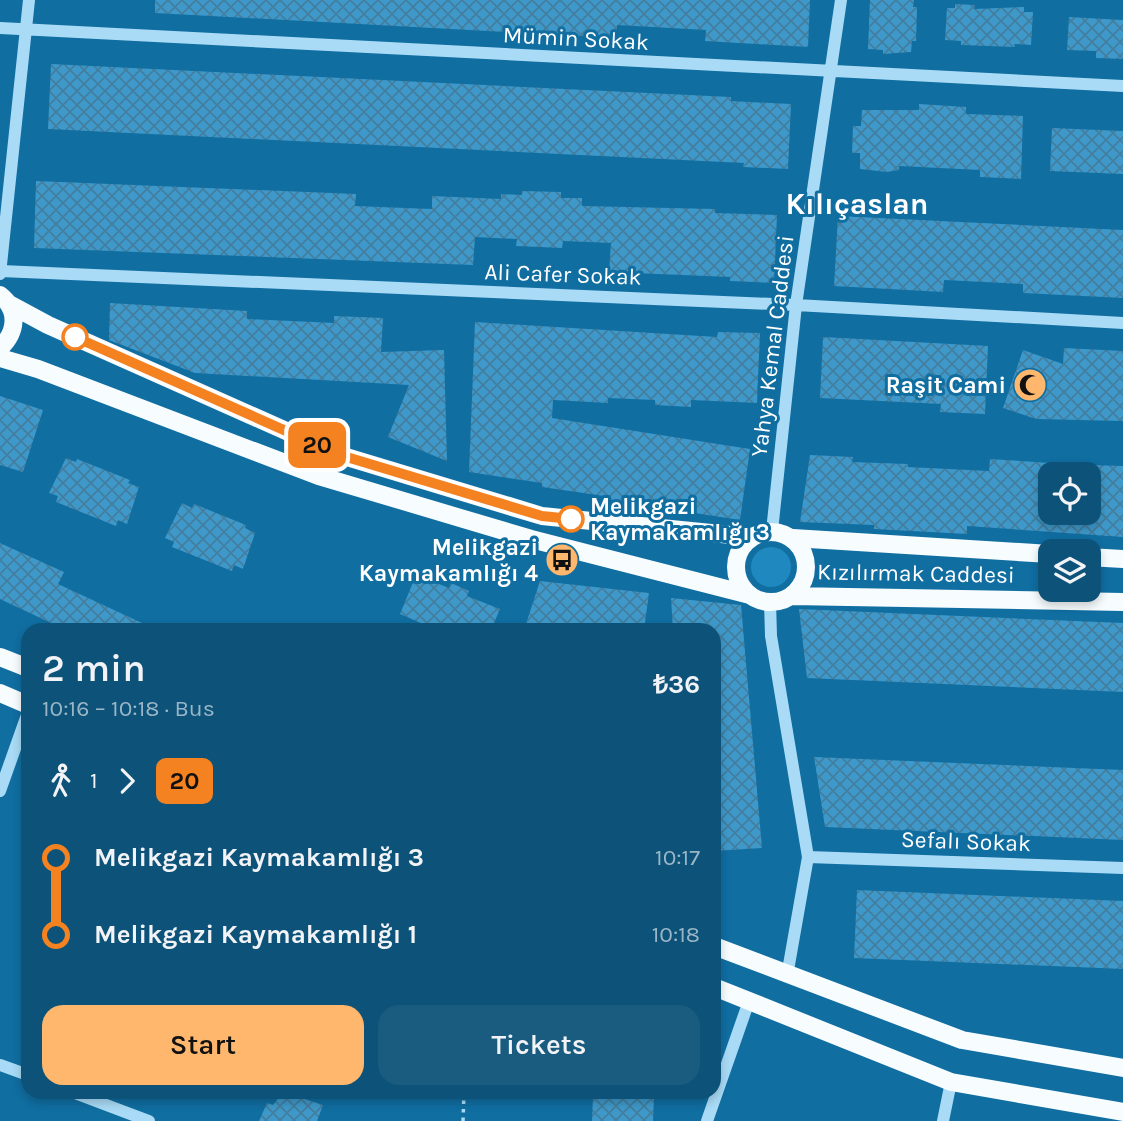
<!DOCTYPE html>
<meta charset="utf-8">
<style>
body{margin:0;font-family:Karla,sans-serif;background:#1a5c80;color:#f1f3f6;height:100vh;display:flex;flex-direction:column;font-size:26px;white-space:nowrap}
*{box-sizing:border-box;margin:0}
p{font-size:23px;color:#9ab6c6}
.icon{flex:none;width:38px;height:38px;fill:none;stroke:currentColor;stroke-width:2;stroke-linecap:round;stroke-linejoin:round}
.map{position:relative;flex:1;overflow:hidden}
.details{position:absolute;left:21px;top:623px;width:700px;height:476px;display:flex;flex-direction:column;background:#0c5279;border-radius:21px;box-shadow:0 4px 10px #0003}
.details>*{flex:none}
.badge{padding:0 14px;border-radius:10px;font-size:24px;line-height:46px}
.controls{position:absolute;left:1038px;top:462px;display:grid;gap:14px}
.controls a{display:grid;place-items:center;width:63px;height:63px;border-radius:14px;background:#0c5279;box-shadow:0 4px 10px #0003;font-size:35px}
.map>.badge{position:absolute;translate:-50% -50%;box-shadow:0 0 0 4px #fff}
.legs{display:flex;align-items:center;gap:10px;height:77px;padding:0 21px;font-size:23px}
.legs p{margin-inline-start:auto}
.summary{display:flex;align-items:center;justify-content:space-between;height:119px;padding:0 21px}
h1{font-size:38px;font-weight:600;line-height:52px}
.button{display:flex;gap:14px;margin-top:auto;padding:14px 21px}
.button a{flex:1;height:80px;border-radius:21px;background:#ffb76d;color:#111;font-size:28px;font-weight:600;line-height:80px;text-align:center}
.button a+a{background:#1a5c80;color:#f1f3f6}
ul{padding:0 21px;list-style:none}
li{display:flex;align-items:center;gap:24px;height:77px;font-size:26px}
li i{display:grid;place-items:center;width:10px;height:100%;margin:0 9px;background:currentColor}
li i::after{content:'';width:18px;height:18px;margin:-9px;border:5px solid;border-radius:50%;background:#0c5279}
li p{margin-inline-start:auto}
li:first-child i{background:linear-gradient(#0000 50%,currentColor 0)}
li:last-child i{background:linear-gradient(currentColor 50%,#0000 0)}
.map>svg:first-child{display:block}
</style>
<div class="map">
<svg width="1123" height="1121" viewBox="0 0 1123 1121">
<defs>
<pattern id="building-cross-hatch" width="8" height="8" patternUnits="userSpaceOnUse" patternTransform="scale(1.75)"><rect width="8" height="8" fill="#3e99ca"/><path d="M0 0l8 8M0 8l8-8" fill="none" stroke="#437e9e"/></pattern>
</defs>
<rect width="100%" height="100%" fill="#106ea1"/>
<path fill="#1f88bf" d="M751 567a20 20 0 1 1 40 0a20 20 0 1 1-40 0Z"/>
<path fill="url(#building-cross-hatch)" d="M155,0H810L808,47L705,41L706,30L617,25V38L155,13Z
M870,0H914L913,7H917L916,41H912L911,52L883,54V50L868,49Z
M955,4L975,5L974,9L1024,7V12H1033L1031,45L1014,44L1015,47L961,45V41L945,40L947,8H955Z
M1069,17L1123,20V59L1096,58V51L1067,50Z
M51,64L731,97V101L791,104L788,169L743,167L744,163L48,129Z
M919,104L966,107V114L1023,116L1021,179L980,177V170L899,166V170L887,172L860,169V153H852L853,126H861L862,110H919Z
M1052,128L1123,131V174L1050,171Z
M36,181L356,194L355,206L432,209V196L501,199V194L522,195V191L561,192V198H582V206L715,209V213L777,215L774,283L730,281V277L609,272L611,243L563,241L562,248L516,246L517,239L475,237L473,265L34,248Z
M838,216L1123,230V298L1023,293V284L944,280L943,292L834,286Z
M110,303L247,311V319L334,323V316L383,318L381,352L444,350L447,461L388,437L409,385L195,373L109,340Z
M475,322L717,337L718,332L760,333L757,403L691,400V407L655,405V400L608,398V403L553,400L552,418L750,449L740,520L610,500L611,497L542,487V483L469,472Z
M823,337L988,346L985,414L940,412L941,404L820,398Z
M1064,348L1123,351V421L1036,419L1003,408L1023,350L1063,364Z
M0,396L43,410L23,472L0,465Z
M810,455L853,457L852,462L908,464V467L989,471L990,459L1050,463V513H1088V465L1123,466V537L967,526V534L931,532L874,529V525L800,522Z
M66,458L76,462L77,459L130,480L128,483L139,487L127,524L118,520L116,526L56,502L58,496L49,493Z
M182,503L192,508L194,504L246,525L245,528L255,533L243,569L234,565L232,571L172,547L174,542L165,538Z
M0,543L64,572L58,584L157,630H66L0,599Z
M416,575L449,588L451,583L469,591L467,596L500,609L491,630H437L400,614Z
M540,581L649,593L644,630H524Z
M671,598L741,605L762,848L714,851V630H673Z
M799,609L1123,623V692L807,678Z
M814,757L1123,770V840L825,827Z
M857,890L1123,901V969L854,958Z
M283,1092L323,1105L317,1121H259L267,1103L273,1105Z
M593,1095L654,1098L653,1121H592Z"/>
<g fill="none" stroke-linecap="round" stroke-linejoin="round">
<path stroke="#a9dbf6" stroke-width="3.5" stroke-dasharray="3.5 5" stroke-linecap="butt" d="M463,1121L464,1092"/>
<path stroke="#a9dbf6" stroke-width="12" d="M0,28L1123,86
M1,271L796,305L1123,323
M0,274L29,0
M772,531L796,305L841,0
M770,602L771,636L808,857L787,976
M0,791L28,712
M808,857L1123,868
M0,1065L28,1075
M72,1092L149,1121
M707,1121L749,1001
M943,1121L951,1082"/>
<path stroke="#f7fcff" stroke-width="18" d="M0,295C19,310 17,332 0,348
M9,304L48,325L340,455L542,516L751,537
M0,358L38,369L319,476L531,539L750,595
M736 567a35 35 0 1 1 70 0a35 35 0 1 1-70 0Z
M793,538L1050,554
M1088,557L1123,559
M792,596L1123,602
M0,657L28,668
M0,693L28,705
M714,946L962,1040L1123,1068
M714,987L951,1082L1123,1112"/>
</g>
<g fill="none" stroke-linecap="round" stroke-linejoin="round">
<defs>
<path id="line-1" d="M75,337L340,455L542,516L571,519"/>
</defs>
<use href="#line-1" stroke="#fff" stroke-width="16"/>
<use href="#line-1" stroke="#f58220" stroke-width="10"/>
</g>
<defs>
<symbol id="mosque-disc" viewBox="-11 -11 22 22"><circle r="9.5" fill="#ffb76d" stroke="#106ea1"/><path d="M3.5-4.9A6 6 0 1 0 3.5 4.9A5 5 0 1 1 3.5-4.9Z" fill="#111"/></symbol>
<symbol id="bus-disc" viewBox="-11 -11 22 22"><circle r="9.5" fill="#ffb76d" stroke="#106ea1"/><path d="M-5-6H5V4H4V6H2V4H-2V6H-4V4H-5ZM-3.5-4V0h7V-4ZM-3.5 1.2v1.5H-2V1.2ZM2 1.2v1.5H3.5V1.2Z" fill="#111"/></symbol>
</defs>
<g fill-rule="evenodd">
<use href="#mosque-disc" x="1011" y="366" width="38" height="38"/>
<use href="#bus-disc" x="543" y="541" width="38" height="38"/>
</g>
<g fill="#fff" stroke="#f58220" stroke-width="3.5">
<circle cx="75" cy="337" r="12"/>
<circle cx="571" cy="519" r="12"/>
</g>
<g text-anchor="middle" stroke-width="6" stroke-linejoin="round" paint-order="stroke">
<g font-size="23" fill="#fff" stroke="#106ea1">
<text transform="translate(576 38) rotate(3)" y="8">Mümin Sokak</text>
<text transform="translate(563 274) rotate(2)" y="8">Ali Cafer Sokak</text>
<text transform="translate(772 346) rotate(-83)" y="8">Yahya Kemal Caddesi</text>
<text transform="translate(916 573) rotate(1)" y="8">Kızılırmak Caddesi</text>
<text transform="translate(966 841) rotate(2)" y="8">Sefalı Sokak</text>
</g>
<g font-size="23" font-weight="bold" fill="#fff" stroke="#106ea1" text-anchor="end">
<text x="1006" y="393">Raşit Cami</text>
<text x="538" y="555">Melikgazi<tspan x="538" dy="26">Kaymakamlığı 4</tspan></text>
</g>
<g font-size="23" font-weight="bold" fill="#fff" stroke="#106ea1" text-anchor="start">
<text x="590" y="514">Melikgazi<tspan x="590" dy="26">Kaymakamlığı 3</tspan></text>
</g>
<g font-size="30" font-weight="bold" fill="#fff" stroke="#106ea1">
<text x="857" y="214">Kılıçaslan</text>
</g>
</g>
</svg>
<div class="controls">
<a><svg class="icon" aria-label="locate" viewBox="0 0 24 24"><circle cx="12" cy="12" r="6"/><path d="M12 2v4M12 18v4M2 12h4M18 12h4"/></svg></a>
<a><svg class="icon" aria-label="layers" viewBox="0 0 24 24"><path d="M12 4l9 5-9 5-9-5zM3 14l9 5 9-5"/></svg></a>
</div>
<b class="badge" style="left:317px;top:445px;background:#f58220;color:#111">20</b>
<section class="details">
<div class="summary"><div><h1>2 min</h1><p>10:16 – 10:18 · Bus</p></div><b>₺36</b></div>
<div class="legs"><svg class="icon" aria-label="walk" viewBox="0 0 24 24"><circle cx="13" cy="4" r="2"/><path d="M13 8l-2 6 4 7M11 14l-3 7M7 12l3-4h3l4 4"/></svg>1<svg class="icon" aria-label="forward" viewBox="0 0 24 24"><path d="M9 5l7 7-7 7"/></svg><b class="badge" style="background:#f58220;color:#111">20</b></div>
<ul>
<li><i style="color:#f58220"></i><b>Melikgazi Kaymakamlığı 3</b><p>10:17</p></li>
<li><i style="color:#f58220"></i><b>Melikgazi Kaymakamlığı 1</b><p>10:18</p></li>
</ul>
<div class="button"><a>Start</a><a>Tickets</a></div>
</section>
</div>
